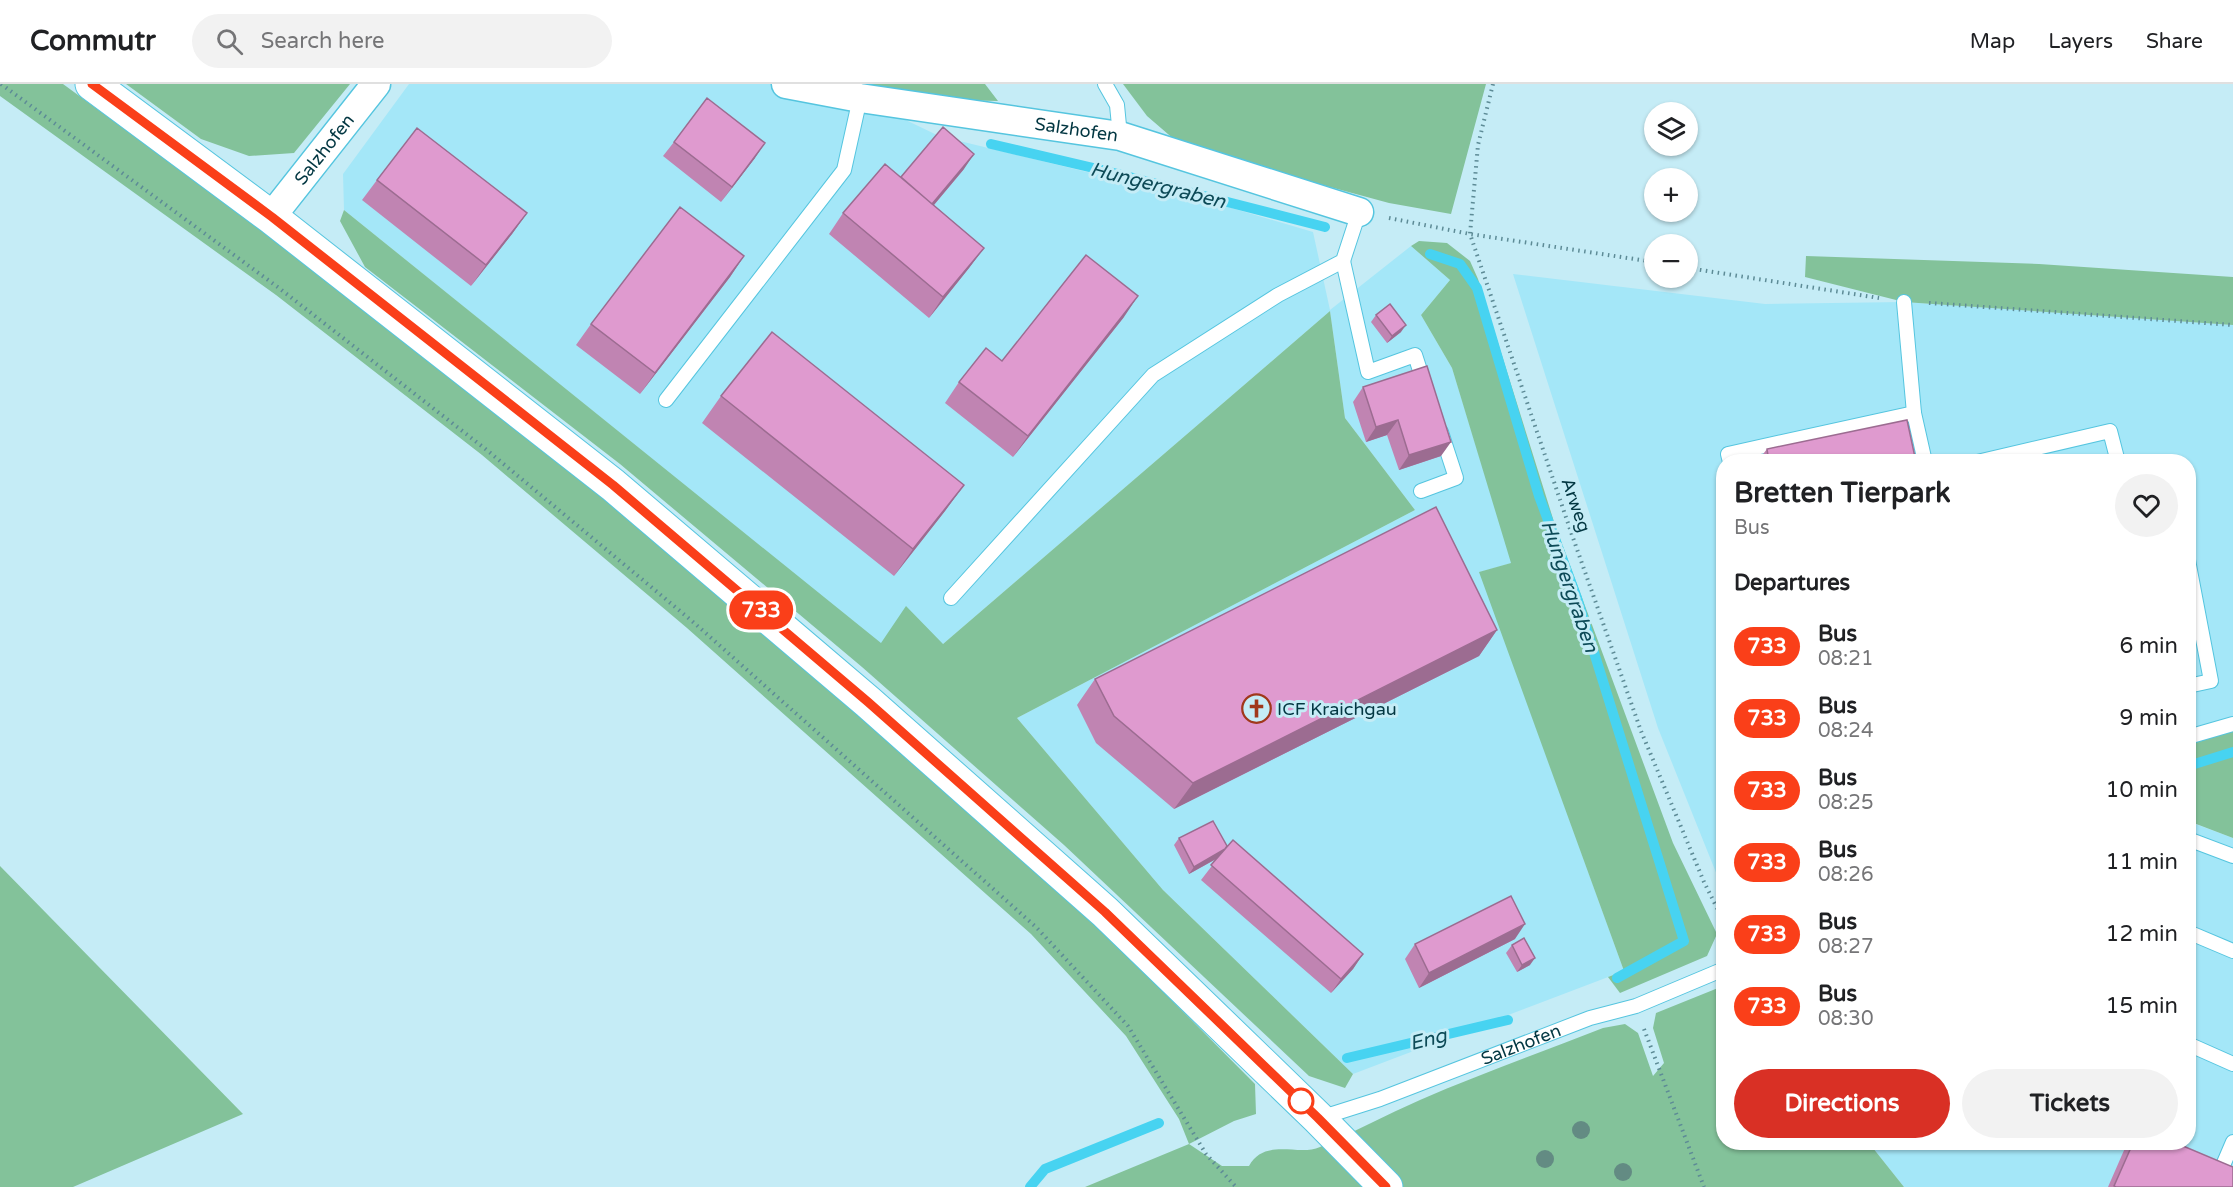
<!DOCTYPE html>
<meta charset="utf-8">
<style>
body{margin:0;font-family:"Varela Round",sans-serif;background:#f2f2f2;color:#202124;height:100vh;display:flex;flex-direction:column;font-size:22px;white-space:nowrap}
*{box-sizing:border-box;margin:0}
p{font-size:20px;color:#757577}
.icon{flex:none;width:33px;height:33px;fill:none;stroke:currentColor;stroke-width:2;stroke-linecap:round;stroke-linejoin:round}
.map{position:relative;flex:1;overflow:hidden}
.sheet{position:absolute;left:1716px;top:370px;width:480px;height:696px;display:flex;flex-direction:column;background:#fff;border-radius:24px;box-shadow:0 2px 4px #0004}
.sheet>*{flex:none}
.badge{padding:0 12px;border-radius:20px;font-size:21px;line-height:39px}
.controls{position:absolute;left:1644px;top:18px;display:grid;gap:12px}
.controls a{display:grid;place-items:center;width:54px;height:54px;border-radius:50%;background:#fff;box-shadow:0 2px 4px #0004;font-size:30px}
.map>.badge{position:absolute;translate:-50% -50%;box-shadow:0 0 0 3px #fff}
h2{padding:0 18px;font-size:22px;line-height:54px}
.round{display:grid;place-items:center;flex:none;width:63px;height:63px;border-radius:32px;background:#f2f2f2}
.overview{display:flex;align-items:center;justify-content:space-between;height:102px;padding:0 18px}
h1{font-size:28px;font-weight:800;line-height:45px}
.action{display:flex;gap:12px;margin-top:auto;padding:12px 18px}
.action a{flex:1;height:69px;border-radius:36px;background:#d93025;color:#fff;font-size:24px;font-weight:800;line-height:69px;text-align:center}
.action a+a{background:#f2f2f2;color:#202124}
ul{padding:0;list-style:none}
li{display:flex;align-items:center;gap:18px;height:72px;padding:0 18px}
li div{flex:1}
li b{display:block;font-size:22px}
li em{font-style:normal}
li .badge{min-width:66px;font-weight:700;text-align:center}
header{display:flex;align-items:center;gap:36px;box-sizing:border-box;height:84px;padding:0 30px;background:#fff;border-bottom:2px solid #e0e0e0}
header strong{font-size:28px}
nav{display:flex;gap:33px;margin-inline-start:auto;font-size:21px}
.search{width:420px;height:54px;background:#f2f2f2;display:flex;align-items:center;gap:15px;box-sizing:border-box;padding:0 21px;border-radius:33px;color:#757577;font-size:22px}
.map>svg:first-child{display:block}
</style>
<header>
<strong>Commutr</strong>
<div class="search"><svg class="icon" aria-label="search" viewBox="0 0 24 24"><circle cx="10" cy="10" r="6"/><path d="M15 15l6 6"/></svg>Search here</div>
<nav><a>Map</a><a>Layers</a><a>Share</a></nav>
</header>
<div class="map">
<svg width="2233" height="1103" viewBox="0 0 2233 1103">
<rect width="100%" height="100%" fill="#c5ecf6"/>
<path fill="#a4e7f8" d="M409,0H786L860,14L939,52L1218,120L1313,148L1330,226L1411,162L1450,196L1421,231L1452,284L1512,479L1480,488L1624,887L1353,990L1163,806L1017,634L1415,426L1345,334L1330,227L943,560H881L344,126L343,90Z
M1513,190L1765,220L1904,218L2233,241V640L2189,653L2188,378H1724L1723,806L1658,644Z
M2190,738L2233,754V1103H1904L1869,1059H2188L2189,741Z"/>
<path fill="#83c29a" d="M0,0H63L272,153L611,415L873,637L1093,837L1255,1000L1256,1030L1234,1037L1189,1060L1222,1082H1249C1265,1053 1299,1073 1320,1063C1354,1048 1386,1031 1420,1016C1480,990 1542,968 1603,944L1625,940L1638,949L1653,992L1664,979L1653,944L1656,929L1723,902L1724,1059H1869L1904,1103H1085L1189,1060L1179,1035L1126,952L1031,850L687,544L482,371L276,211L0,12Z
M126,0H350L294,69L249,72L201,55Z
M786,0H985L998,17L860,14Z
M1123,0H1486L1451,130L1389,119L1183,63L1147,32Z
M344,126L881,559L906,522L943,560L1330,227L1345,334L1415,426L1017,634L1163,806L1353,990L1345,1004L1309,992L1064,761L862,583L620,380L365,183L340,137Z
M1419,157L1447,159L1470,177L1478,195L1555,441L1673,759L1717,850L1707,872L1620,909L1608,893L1624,887L1479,488L1511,479L1452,284L1421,231L1450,196L1411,162Z
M1806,172L2039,180L2233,193V241L1904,218L1805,193Z
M2233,640V754L2191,738L2189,741V653Z
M0,782L243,1030L73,1103H0Z"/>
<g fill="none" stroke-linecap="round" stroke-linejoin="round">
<path stroke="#47d3f1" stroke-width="10" d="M991,60L1102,86L1325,143
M1430,170L1460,180L1477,204L1539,412L1577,514L1684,857L1617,894
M2188,682L2233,668
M1347,974L1508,936
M1030,1103L1045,1085L1159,1039"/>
<defs>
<g id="service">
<path d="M1105,0L1117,21L1120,52"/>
<path d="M1343,177L1368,288L1415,271L1425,302"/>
<path d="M1904,218L1914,329"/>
<path d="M666,316L844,86L860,14"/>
<path d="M1730,378L1728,370L1914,329L1925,378"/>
<path d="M1977,378L2110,347L2118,378"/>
<path d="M1421,407L1456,394L1441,348"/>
<path d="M2188,476L2211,597L2188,602"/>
<path d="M951,514L1153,291L1278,211L1343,177L1359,128"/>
<path d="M2188,653L2233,640"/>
<path d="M2188,755L2233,772"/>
<path d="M2188,848L2233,867"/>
<path d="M2188,960L2233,980"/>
<path id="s1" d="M1320,1034L1380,1015L1590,934L1636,922L1724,885"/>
<path d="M2233,1058L2221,1086L2233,1091"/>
</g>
<g id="minor">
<path id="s2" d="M786,0L860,14L1120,52L1359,128"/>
<path id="s3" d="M271,133L376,0"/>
</g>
<path id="tertiary" d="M92,0L271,133L613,401L868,618L1105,828L1318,1034L1386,1103"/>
</defs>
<use href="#service" stroke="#55c5df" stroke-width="16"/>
<use href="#minor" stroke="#55c5df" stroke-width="31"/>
<use href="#tertiary" stroke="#55c5df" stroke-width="35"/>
<path stroke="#5d8b96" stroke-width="4" stroke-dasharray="1.5 4.5" stroke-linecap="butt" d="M1,0L279,204L488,367L692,537L1036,843L1128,942L1206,1070L1236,1103
M1493,0L1478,61L1470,150L1572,451L1641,647L1704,798L1724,838
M1389,134L1470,150L1654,178
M1688,184L1879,214
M1929,219L2233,241
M1644,945L1704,1103"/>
<use href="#service" stroke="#fff" stroke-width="14"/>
<use href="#minor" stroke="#fff" stroke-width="28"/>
<use href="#tertiary" stroke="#fff" stroke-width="33"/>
</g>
<g fill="#638b83">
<circle cx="1581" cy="1046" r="9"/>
<circle cx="1545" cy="1075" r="9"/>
<circle cx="1623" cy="1088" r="9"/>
</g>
<path fill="#c084b2" d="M674,58L755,74L721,118L663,72Z
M964,85L934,121L984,164L969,184L929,234L829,150L843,129Z
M377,96L527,129L512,150L471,202L362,116Z
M744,172L730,193L640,310L576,261L591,240Z
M1376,231L1401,248L1387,259L1371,238Z
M1124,233L1013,373L945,319L959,298L1002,277Z
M1363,303L1441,372L1399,386L1387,351L1366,358L1353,318Z
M721,312L964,401L945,427L894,492L702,339Z
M1767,365L1916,378H1757Z
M1497,546L1479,572L1174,725L1096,659L1077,621L1095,595Z
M1179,754L1227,762L1363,870L1353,885L1331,909L1201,796L1218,774L1189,790L1174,761Z
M1515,855L1419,904L1405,875L1415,860Z
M1512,861L1530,881L1517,888L1506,869Z
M2128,1059H2176L2233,1103H2108L2125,1064Z"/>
<path fill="#9c6c91" d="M765,59L755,74L721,118L732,103Z
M974,70L964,85L917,141L927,126Z
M527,129L512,150L471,202L486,181Z
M984,164L969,184L929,234L943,213Z
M744,172L730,193L640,310L655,289Z
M1138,212L1124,233L1013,373L1028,352Z
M1406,241L1401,248L1387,259L1392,252Z
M1398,336L1387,351L1366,358L1376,343Z
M1451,358L1441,372L1399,386L1409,371Z
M964,401L945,427L894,492L913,465Z
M1497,546L1479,572L1174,725L1193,699Z
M1228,763L1223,771L1189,790L1194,783Z
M1525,840L1515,855L1419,904L1429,889Z
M1363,870L1353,885L1331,909L1341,895Z
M1535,874L1530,881L1517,888L1522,881Z"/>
<path fill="#df9acf" stroke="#9c6c91" stroke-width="1.5" d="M707,14L765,59L732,103L674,58Z
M943,43L974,70L932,120L901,93Z
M417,44L527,129L486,181L377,96Z
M885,80L984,164L943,213L843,129Z
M680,123L744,172L655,289L591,240Z
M1086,171L1138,212L1028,352L959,298L986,264L1002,277Z
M1390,220L1406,241L1392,252L1376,231Z
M772,248L964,401L913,465L721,312Z
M1427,282L1451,358L1409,371L1398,336L1376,343L1363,303Z
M1907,336L1916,378H1769L1767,365Z
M1436,423L1497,546L1193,699L1114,632L1095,595Z
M2188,528L2193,551L2188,552Z
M1213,737L1227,762L1225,765L1194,783L1179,754Z
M1233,756L1363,870L1341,895L1211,781Z
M1511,812L1525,840L1429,889L1415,860Z
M1524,854L1535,874L1522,881L1512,861Z
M2133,1059H2176L2233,1083V1103H2116L2114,1102Z"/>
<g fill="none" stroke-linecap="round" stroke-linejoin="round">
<defs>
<path id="line" d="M92,0L272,133L613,401L868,618L1105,828L1318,1034L1386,1103"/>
</defs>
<use href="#line" stroke="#fff" stroke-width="14"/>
<use href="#line" stroke="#fa3f19" stroke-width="9"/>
</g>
<defs>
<symbol id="church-ring" viewBox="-11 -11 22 22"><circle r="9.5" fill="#c5ecf6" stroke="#a0381b" stroke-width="1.5"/><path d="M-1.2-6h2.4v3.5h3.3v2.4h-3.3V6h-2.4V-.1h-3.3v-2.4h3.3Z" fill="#a0381b"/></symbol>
</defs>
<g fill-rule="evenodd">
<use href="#church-ring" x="1240" y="608" width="33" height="33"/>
</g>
<circle fill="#fff" stroke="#fa3f19" stroke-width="3" cx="1301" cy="1017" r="12"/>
<g text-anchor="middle" stroke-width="6" stroke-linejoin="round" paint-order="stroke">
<g font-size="18" fill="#033742" stroke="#c5ecf6">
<text dy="6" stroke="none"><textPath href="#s2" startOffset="294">Salzhofen</textPath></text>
<text dy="6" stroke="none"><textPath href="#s3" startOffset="86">Salzhofen</textPath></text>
<text transform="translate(1576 421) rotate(71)" y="6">Arweg</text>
<text dy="6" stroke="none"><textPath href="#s1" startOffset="214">Salzhofen</textPath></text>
</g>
<g font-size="18" fill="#033742" stroke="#c5ecf6" text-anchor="start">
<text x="1277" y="631">ICF Kraichgau</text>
</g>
<g font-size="20" font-style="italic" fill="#0d4a57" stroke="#c5ecf6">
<text transform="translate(1158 101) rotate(14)" y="7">Hungergraben</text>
<text transform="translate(1570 502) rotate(71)" y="7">Hungergraben</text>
<text transform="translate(1428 955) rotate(-14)" y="7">Eng</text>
</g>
</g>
</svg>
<div class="controls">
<a><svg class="icon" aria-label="layers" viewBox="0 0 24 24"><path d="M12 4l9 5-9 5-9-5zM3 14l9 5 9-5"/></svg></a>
<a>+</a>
<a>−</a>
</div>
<b class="badge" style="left:761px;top:526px;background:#fa3f19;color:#fff">733</b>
<section class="sheet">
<div class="overview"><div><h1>Bretten Tierpark</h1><p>Bus</p></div><a class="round"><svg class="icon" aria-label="heart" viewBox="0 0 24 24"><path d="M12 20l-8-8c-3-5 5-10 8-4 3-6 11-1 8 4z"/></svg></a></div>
<h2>Departures</h2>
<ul>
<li><span class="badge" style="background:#fa3f19;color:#fff">733</span><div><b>Bus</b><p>08:21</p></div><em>6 min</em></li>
<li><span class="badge" style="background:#fa3f19;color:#fff">733</span><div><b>Bus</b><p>08:24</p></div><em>9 min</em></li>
<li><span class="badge" style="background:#fa3f19;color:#fff">733</span><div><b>Bus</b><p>08:25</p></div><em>10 min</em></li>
<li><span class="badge" style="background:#fa3f19;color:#fff">733</span><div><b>Bus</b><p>08:26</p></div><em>11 min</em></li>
<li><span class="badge" style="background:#fa3f19;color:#fff">733</span><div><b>Bus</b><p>08:27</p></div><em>12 min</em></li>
<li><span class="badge" style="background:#fa3f19;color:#fff">733</span><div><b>Bus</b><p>08:30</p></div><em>15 min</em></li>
</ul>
<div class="action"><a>Directions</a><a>Tickets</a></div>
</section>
</div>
